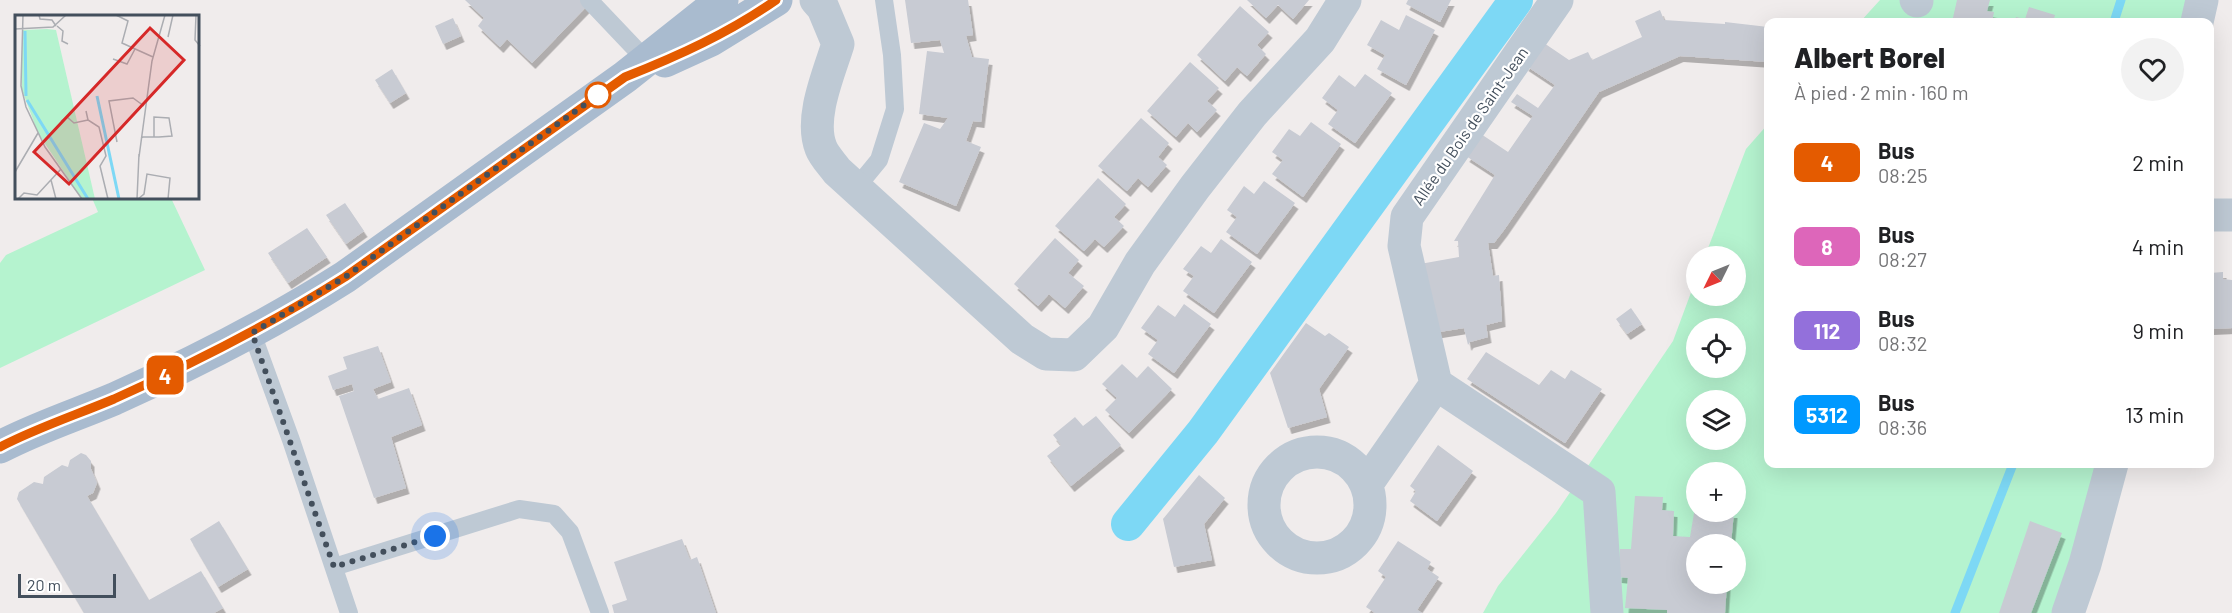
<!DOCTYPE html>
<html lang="fr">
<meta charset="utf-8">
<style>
body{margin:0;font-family:Barlow,sans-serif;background:#f2f2f2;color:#202124;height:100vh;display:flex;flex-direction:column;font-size:22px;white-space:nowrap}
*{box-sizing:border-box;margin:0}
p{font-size:20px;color:#757577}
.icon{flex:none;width:33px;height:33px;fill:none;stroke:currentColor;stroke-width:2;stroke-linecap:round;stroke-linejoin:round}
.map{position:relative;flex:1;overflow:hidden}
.sheet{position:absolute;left:1764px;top:18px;width:450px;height:450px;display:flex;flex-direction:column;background:#fff;border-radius:12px;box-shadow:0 6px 24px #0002}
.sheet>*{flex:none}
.badge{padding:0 12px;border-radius:9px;font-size:21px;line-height:39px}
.needle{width:39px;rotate:227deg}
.fabs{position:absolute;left:1686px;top:246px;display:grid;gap:12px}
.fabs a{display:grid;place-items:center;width:60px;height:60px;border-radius:50%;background:#fff;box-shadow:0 6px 24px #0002;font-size:30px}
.scale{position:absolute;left:18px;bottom:15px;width:98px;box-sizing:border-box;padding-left:6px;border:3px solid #434f5c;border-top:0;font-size:16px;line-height:21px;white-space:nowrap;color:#434f5c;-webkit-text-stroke:4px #fff;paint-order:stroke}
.you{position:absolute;width:30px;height:30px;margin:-15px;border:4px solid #fff;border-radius:50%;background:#1a73e8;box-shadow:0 0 0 9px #1a73e833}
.map>.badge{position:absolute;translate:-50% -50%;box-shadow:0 0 0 3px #fff}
.round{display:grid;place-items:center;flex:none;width:63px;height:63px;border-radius:32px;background:#f2f2f2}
.head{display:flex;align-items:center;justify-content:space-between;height:102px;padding:0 30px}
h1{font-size:28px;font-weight:800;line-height:45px}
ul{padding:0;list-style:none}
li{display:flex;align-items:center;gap:18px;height:84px;padding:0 30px}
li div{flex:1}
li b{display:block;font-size:22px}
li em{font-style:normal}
li .badge{min-width:66px;font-weight:700;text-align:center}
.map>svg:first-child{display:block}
</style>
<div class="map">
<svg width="2232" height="613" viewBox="0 0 2232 613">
<defs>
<filter id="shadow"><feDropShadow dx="3.5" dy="6" stdDeviation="0" flood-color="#0004"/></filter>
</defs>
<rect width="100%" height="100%" fill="#f0ecec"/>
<path fill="#b5f3cf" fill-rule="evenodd" d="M1880,0H2204L2199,22H1860Z
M1768,124V464H2111L2065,613H1483L1498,586L1556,513L1673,341L1696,279V296H1736V256H1705L1746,149ZM1696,328H1736V368H1696ZM1696,400H1736V440H1696ZM1696,472H1736V512H1696ZM1696,544H1736V584H1696Z
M92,198H171L205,270L0,368V263L6,255L98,212Z"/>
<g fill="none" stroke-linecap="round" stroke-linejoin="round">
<path stroke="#7dd8f5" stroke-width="9" d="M2114,22L2121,0
M1955,613L2013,464"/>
<path stroke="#7dd8f5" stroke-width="34" d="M1128,524L1203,432L1516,0"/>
</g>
<path fill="#c8cbd3" filter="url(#shadow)" d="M465,0H581L587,6L532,63L507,39L500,47L478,26L484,18Z
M905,0H968L973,35L966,36L972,57L989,59L981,122L973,121L966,141L981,147L956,206L899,182L924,123L940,129L948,118L919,114L927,51L944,53L940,40L911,43Z
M1247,0H1309L1293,19L1278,5L1266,18Z
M1408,0H1451L1440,22L1406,4Z
M1957,0H1990L1987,11L1994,12L1992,22H1952Z
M1240,6L1269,32L1257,45L1266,54L1247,76L1237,67L1225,81L1197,55Z
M2029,7L2055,15L2053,22H2014L2016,17L2025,19Z
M1660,10L1664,20L1725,24V22L1768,27V62L1680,56L1599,92L1504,230L1494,243H1488L1493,276L1499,275L1502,321L1486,325L1488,337L1470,342L1468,345L1464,328L1433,333L1420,264L1459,257L1458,241H1454L1495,175L1466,156L1481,134L1508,152L1533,116L1511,102L1517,94L1538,108L1555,85L1525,65L1541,41L1569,60L1588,52L1592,60L1642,37L1635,21Z
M1406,15L1435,30L1406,85L1377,69L1385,55L1367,45L1381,20L1399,30Z
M453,18L461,36L443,44L435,26Z
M1190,62L1219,88L1207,101L1217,110L1197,132L1188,123L1176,137L1147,111Z
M392,69L406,93L390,103L375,80Z
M1365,74L1392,93L1355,143L1328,124L1338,110L1322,98L1339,75L1355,87Z
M1141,118L1169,143L1158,157L1167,165L1148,187L1138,178L1127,191L1098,166Z
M1311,122L1341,144L1303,197L1272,174L1283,160L1272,152L1289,129L1300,136Z
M1098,178L1126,204L1114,217L1124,226L1104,247L1095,239L1084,251L1055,226Z
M1264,181L1295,203L1257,254L1226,232L1237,217L1227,210L1244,186L1254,194Z
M345,203L364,231L346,244L326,215Z
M307,228L327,257L288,283L268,253Z
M1055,238L1079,260L1068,273L1084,286L1065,308L1049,294L1038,306L1014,284Z
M1221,239L1252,262L1214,313L1183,291L1194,276L1183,269L1201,246L1211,253Z
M2223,272V279L2232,280V328L2210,329V273Z
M1184,304L1211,324L1174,373L1148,354L1158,340L1141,328L1158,305L1175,317Z
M1631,308L1642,324L1627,334L1616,319Z
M1306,323L1325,336L1329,333L1349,347L1319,389L1327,417L1288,428L1270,373Z
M378,346L391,382L373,389L378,399L409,388L422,425L391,437L406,488L374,498L339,396L354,391L352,384L333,390L328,376L347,369L343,357Z
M1486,352L1539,385L1551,370L1565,379L1571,370L1602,389L1565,443L1467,379Z
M1122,364L1137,378L1148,366L1172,389L1129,433L1105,410L1117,398L1102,384Z
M1096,416L1121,445L1071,486L1047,456L1061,445L1053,435L1075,417L1083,426Z
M1438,445L1473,471L1437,521L1410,501L1416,491L1410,486Z
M81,453L86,455L91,461V469L97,483L93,493L87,496L149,600L201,571L223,608L214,613H84L17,499L19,492L34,482L43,484L44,477L62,465L68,467L70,460Z
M1199,475L1225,498L1204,524L1212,560L1174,567L1163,519Z
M1635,496L1663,497L1662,510L1674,511L1673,536L1690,537L1694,513L1734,512L1731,544H1696V584H1727L1725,613H1667V610L1625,608L1628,578L1618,577L1620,549H1631Z
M219,521L248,569L218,587L190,539Z
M2030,521L2062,533L2031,613H1999Z
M682,539L690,560L697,557L716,613H614L612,605L627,600L614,562Z
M1398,541L1431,562L1427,569L1439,577L1417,610L1422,613H1375L1366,607L1386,577L1378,571Z"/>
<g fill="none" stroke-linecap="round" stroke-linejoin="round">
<path stroke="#bec9d4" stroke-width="18" d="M589,0L645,59
M856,188L879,160L895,109L892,55L884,0
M252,333L291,440L349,613
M334,567L519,509L554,514L570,532L600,613"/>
<path stroke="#bec9d4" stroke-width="33" d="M816,0L823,8L838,44C829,73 809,118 821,148C824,156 832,164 837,171L1022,339L1046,354L1074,355L1103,327L1140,263L1195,187L1252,114L1320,40L1345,0
M1916,0L1917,1
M2197,22L2202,0
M2210,215H2232
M1436,384L1599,492L1607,613
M1264 505a53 53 0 1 1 106 0a53 53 0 1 1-106 0Z
M1366,485L1436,384L1404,246L1407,217L1557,0
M2068,613L2085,564L2112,464"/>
<path stroke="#a9bbcf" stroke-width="33" d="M665,61L711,40L776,0
M0,447C36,428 76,415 114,399C194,363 271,324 345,277L625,77L722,0"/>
</g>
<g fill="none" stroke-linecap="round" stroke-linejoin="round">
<defs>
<path id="line" d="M0,447C36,428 76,415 114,399C194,363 271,324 345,277L625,77C678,56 729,33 776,0"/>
</defs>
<use href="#line" stroke="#fff" stroke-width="14"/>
<use href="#line" stroke="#e45b00" stroke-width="9"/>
<path stroke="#434f5c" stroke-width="6" stroke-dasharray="0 10.8" d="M435,536L334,567L252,333L345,277L598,95"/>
</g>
<circle fill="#fff" stroke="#e45b00" stroke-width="3" cx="598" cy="95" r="12"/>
<g text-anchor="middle" stroke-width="4.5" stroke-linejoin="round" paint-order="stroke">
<g font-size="16" fill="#434f5c" stroke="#fff">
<text transform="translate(1470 126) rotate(-55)" y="6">Allée du Bois de Saint-Jean</text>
</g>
</g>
<g transform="translate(15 15)">
<rect width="184" height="184" fill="#f0ecec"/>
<path d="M32,14L41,15L80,184L66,183L23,118L7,75V15Z" fill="#b5f3cf"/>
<path fill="none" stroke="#7dd8f5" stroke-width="3" d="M10,16L11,81M82,81L104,184M12,85L73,184"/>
<path fill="none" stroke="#abadb2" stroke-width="1.5" d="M8,0L6,71L11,92L30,132L67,184M24,0L25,4L37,5L41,11M101,0L113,6L107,28L138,42M181,0L180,25L185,31M42,11L48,16L47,26L53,29M0,14L38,12L51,0M153,22L158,0M98,44L112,49L120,34M71,96L73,105L84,112L91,141L85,151L93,184M46,106L52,102L59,108L73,105M126,123L128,122H144L157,121L154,103L139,102V122M102,127L94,86L118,83L129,91M124,142L137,46L150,0M0,157L23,118M36,165L41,184M3,184L9,178L22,180L46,154M122,184L124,139M123,184L129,179L132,159L155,163L153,184"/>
<path fill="#d62828" fill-opacity="0.15" stroke="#d62828" stroke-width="3" d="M135,13L169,45L54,169L19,137Z"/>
<rect width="184" height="184" fill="none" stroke="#434f5c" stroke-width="3"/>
</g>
</svg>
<div class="fabs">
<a><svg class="needle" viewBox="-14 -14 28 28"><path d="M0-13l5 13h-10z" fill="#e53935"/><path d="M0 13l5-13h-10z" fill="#757577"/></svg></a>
<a><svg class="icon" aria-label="locate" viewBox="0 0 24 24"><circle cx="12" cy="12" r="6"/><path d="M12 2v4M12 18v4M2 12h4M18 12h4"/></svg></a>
<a><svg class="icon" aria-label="layers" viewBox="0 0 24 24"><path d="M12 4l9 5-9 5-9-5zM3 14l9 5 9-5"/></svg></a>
<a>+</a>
<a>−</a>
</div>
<div class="scale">20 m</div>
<div class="you" style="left:435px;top:536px"></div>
<b class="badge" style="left:165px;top:375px;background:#e45b00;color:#fff">4</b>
<section class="sheet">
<div class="head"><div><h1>Albert Borel</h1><p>À pied · 2 min · 160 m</p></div><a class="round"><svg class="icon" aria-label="heart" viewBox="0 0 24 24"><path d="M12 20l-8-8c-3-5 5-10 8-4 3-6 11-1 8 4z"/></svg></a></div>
<ul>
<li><span class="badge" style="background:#e45b00;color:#fff">4</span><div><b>Bus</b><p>08:25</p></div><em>2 min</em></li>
<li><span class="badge" style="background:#dd66ba;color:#fff">8</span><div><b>Bus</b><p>08:27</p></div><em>4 min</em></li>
<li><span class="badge" style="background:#9370db;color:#fff">112</span><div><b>Bus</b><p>08:32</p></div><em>9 min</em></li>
<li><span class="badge" style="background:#09f;color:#fff">5312</span><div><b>Bus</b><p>08:36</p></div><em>13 min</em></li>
</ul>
</section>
</div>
